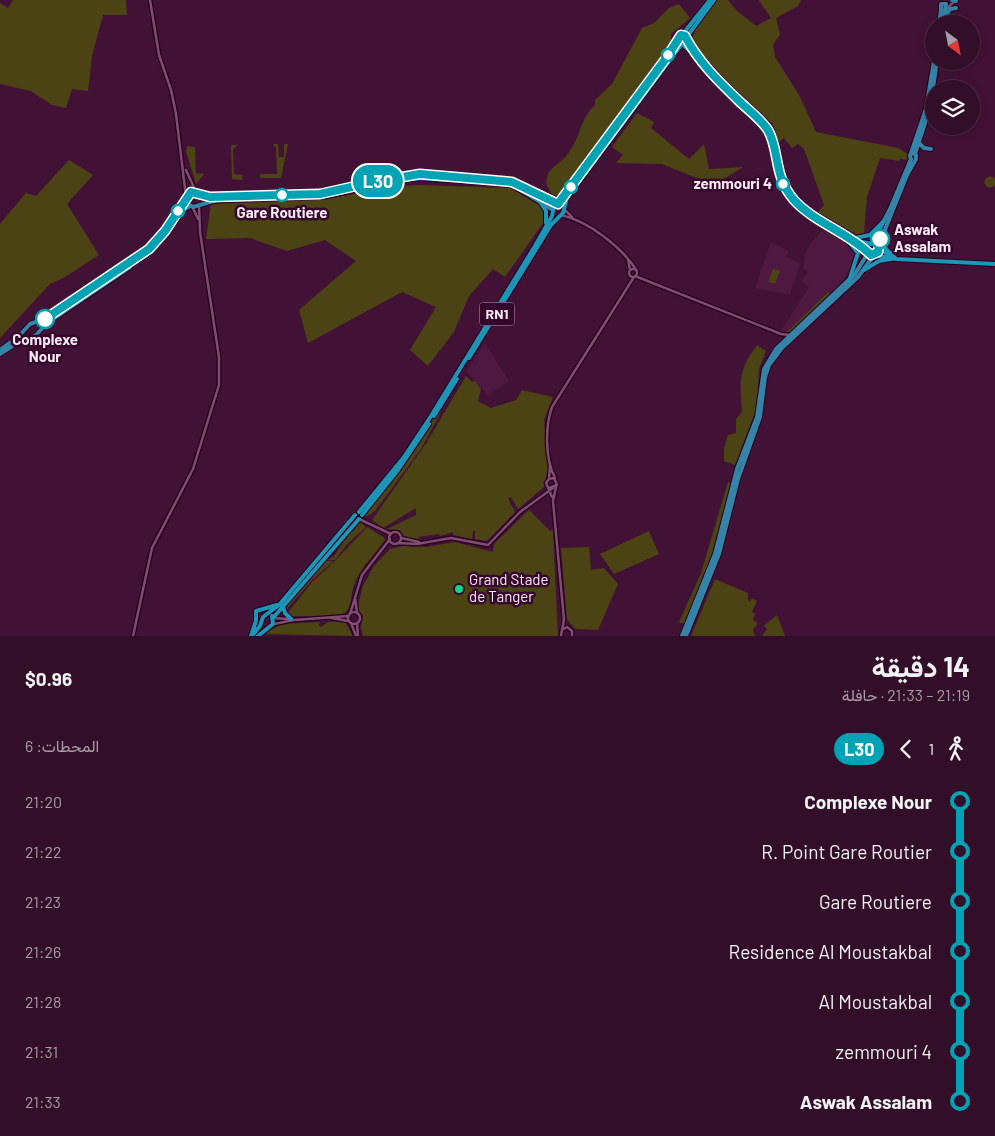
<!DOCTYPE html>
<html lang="ar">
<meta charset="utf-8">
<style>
body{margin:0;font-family:Barlow,Vazirmatn,sans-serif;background:#3d1c34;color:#f1f3f6;direction:rtl;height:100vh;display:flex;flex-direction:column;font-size:19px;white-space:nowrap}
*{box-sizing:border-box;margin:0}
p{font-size:16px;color:#a89ca8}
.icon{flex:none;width:28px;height:28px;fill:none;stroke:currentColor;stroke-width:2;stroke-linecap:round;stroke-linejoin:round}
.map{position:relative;height:636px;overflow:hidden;direction:ltr}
.panel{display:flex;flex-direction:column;background:#320e28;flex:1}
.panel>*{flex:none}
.badge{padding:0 10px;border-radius:16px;font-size:18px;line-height:32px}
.needle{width:32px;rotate:148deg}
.fabs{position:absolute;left:925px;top:15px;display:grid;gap:10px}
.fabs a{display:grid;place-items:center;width:55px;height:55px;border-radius:50%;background:#320e28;box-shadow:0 2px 8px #0003,0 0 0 1px #4d2e45;font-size:25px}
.map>.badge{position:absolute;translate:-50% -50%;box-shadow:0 0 0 2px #fff}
.legs{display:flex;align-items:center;gap:8px;height:55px;padding:0 25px;font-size:16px}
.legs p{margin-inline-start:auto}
.headline{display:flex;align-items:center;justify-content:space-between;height:85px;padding:0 25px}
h1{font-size:28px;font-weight:700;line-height:38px}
ul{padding:0 25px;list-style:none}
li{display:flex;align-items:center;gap:18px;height:50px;font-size:19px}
li i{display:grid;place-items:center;width:8px;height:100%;margin:0 6px;background:currentColor}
li i::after{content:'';width:12px;height:12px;margin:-6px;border:4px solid;border-radius:50%;background:#320e28}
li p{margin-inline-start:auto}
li:first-child i{background:linear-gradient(#0000 50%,currentColor 0)}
li:last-child i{background:linear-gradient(currentColor 50%,#0000 0)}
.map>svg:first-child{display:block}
</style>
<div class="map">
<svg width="995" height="636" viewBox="0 0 995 636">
<rect width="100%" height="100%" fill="#421236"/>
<path fill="#4e1841" d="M825,228L847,242L857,252L852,267L837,288L831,293L827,292L786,333L781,331L809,287L801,281L808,272L803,268L805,255L809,245Z
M771,242L789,251L786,257L800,263L790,295L755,288Z
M485,343L509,381L488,396L466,371Z"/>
<path fill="#4c4314" d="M13,0H126L127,15H103L92,56L88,91L72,89L66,108L52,105L31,91L0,84V3L8,8Z
M717,0H728L737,11L756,26L771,18L759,0H801L798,6L776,18L780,35L773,44L775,57L799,95L816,132L898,148L908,154L907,160L900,159L899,161L880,158L867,197L864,234L859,236L818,212L824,205L804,149L798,144L792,148L784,138L779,142L773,124L727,81L701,52L692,38L697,27Z
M679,4L690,18L671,34V42L559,195H553C548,189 544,182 548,174C552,166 562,162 567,155C580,140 580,118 595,105V100L612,84L642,28L654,23L669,8Z
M637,113L654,122L651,128L689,159L704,144L709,169L743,167L714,185L662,164L616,163L623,155L612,147Z
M273,144H278L279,157H284V144H288L281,178H260V174H277L276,148Z
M231,145H238L233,149L234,174L243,175L242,180L232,179Z
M187,146L195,147L196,173L204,174L196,184L186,151Z
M69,160L93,175L67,204L99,255L65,277L50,284L0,338V224L26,193L36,196Z
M984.5 182a5.5 5.5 0 1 1 11 0a5.5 5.5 0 1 1-11 0Z
M419,185L510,188L539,205L548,216L505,277L493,269L469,296L454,332L428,366L410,350L436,307L402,292L308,343L299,310L356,261L325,240L287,251L250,238L206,239L211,204L324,200L387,187Z
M773,269L780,271L775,284L768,282Z
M828,292L831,293L789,333H786Z
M757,345L766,351L759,369L757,407L735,465L724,461V448L728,435L736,433V419L742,412C740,380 738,371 757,345Z
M466,376L472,382L475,381L481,389L478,401L491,408L516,400L522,390L553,397L544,420L548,470L544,487L518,509L511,497L508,498L515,512L487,541L475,539V531H473L472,539L453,535V532L440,536L439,534L418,537L420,540L406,539L400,530L387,529L416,515V508L383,528L372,520L427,442Z
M440,409L441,412L421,449L375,511L366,517L365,515L400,471Z
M728,482L731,483L710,563L716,549L684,624L679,622L701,573Z
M529,510L550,531L553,530L558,636H363L361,627L363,616L358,610V605L363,586L374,566L390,549L403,546L426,547L455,542L493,552L494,544Z
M360,522L366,527L348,543L335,560H328L334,556L342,544L341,550L343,542Z
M367,527L383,537L385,540C374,556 359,568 353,588C351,595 352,609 344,613C333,618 303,616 290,616L287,614L312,582L333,563Z
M649,531L659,554L614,574L600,554Z
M589,547L591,570L604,568L618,584L598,630L575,629L567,619L561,548Z
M326,561H334L313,579L286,610L285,607L316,570Z
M715,579L748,593V600L750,601L752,598L757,601L752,612L755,614L753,620L758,623L753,630L755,636H691Z
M777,615L785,636H762L767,629L764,626Z
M320,622L319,625L321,627L328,622H345L353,636L265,634L281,624Z"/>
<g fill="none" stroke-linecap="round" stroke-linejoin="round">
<defs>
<path id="tertiary" d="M150,0L159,55L171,90L176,114L186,197
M946,9L955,1
M186,170L196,192
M192,206L198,219
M564,209L572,217
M561,215C588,221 622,247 637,271
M628,259L630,270
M629 273a4 4 0 1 1 8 0a4 4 0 1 1-8 0Z
M635,276L781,334L790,335
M555,478C545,459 545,427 552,407L634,277
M549,479L550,465
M556,487L553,501L564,620L562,630
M549,488L557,485L554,478L549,479L546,483L552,497
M359,519L391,534
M389 538a6 6 0 1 1 12 0a6 6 0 1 1-12 0Z
M401,538L419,542
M398,543L417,544L451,538L488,545L520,512L553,488
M355,597L357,613
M348 618a6 6 0 1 1 12 0a6 6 0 1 1-12 0Z
M350,614L362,575L390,539
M273,618L288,619
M332,618L348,621
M351,623L356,636
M357,623L358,636
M274,624L294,620L349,616
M133,636L152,548L193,469L219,385V357L200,232L199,205
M561,636L562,630L567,627L572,631V636"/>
<path id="primary" d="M952,0L956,1
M941,10V4H946L943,24
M946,16L950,9L956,8
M939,24L941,10
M919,143L924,148L931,149
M915,154L930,108L937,61
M186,199L188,204L193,207L217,200L326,196L375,185L417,178L511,184L553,210
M163,237L183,210L190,206
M872,244L890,209L911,159L910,156L926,109L934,61
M878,247L907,175L916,159V155L912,153
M0,350L19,336L30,324L44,319L149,249L165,231L191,192L210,197L321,194L374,182L420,175L511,182L557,204
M0,354L14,345L36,335L47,323L130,267
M682,636L715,554L737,469L757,417L764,369L776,349L855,274L868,253
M686,636L719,554L738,479L760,417L765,377L769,365L782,348L858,277L874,255"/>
<path id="trunk" d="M682,35L716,78L765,125L771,137L780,176L789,193L804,209L854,240L871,255L896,259L995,264
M686,38L714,0
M683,45L699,59
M539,200L546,211V223
M843,235L858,253L849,281
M881,236L884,247L896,259
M855,238L870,235L884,221
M858,241L876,245L888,255
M864,270L879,261L891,259
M469,358L551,225L563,213L567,198L681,45
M434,416L457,379
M359,512L404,457L431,416L535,246L552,216L554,207L564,197L667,57L677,42V37L682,35L710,0
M362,515L398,470L429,424
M283,606L285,613L291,619
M273,618L359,519
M251,636L256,621V611L277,605
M252,636L260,626L263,617L279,605L355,515
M258,636L273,624L272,616"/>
</defs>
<use href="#tertiary" stroke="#26001d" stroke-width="5"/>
<use href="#primary" stroke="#26001d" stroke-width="6"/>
<use href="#trunk" stroke="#26001d" stroke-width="6"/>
<use href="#tertiary" stroke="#814c72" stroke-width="2.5"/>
<use href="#primary" stroke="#3583a6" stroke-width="4"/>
<use href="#trunk" stroke="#1c95b7" stroke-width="4"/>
</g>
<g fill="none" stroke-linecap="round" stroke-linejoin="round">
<defs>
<path id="line-1" d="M45,319L149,249L165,231L191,192L210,197L320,194L374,182L420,174L512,182L558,204L667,57L681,35L685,36C698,61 718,81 738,100C748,110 760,118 768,130C780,151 773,176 794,200C815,223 848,232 871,255L878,252L880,239"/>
</defs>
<use href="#line-1" stroke="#fff" stroke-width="11"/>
<use href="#line-1" stroke="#00a3b4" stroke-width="8"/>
</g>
<g fill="#fff" stroke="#00a3b4" stroke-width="2.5">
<circle cx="668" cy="55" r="6"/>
<circle cx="783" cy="184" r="6"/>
<circle cx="571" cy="187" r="6"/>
<circle cx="282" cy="195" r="6"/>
<circle cx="178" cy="211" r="6"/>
<circle cx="880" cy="239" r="9"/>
<circle cx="45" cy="319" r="9"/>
</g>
<circle fill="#0ad98b" stroke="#36072c" stroke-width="2" cx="459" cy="589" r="5"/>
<g text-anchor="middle" stroke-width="5" stroke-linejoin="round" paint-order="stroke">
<rect fill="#36072c" stroke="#c1a5b9" stroke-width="1" x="479.5" y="302.5" width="35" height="23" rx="4"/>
<g font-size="14" font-weight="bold" fill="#fce9f6">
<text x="497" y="319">RN1</text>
</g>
<g font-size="15" font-weight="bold" fill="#fce9f6" stroke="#36072c">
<text x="772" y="189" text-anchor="end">zemmouri 4</text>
<text x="282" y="218">Gare Routiere</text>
<text x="894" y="235" text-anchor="start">Aswak<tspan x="894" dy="17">Assalam</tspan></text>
<text x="45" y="345">Complexe<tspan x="45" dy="17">Nour</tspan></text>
</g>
<g font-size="15" fill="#fce9f6" stroke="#36072c" text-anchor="start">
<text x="469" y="585">Grand Stade<tspan x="469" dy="17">de Tanger</tspan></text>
</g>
</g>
</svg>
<div class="fabs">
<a><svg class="needle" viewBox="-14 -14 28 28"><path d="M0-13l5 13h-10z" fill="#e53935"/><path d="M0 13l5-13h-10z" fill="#a89ca8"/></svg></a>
<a><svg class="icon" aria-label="layers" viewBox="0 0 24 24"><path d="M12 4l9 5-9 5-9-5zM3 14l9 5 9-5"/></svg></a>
</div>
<b class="badge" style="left:378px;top:181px;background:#00a3b4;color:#fff">L30</b>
</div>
<section class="panel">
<div class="headline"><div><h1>14 دقيقة</h1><p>21:19 – 21:33 · حافلة</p></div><b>$0.96</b></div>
<div class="legs"><svg class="icon" aria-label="walk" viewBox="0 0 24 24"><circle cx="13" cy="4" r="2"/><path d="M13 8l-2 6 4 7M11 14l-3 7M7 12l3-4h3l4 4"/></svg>1<svg class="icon" aria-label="back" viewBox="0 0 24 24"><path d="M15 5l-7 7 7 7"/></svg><b class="badge" style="background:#00a3b4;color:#fff">L30</b><p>المحطات: 6</p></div>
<ul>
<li><i style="color:#00a3b4"></i><b>Complexe Nour</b><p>21:20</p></li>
<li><i style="color:#00a3b4"></i><span>R. Point Gare Routier</span><p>21:22</p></li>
<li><i style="color:#00a3b4"></i><span>Gare Routiere</span><p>21:23</p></li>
<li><i style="color:#00a3b4"></i><span>Residence Al Moustakbal</span><p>21:26</p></li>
<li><i style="color:#00a3b4"></i><span>Al Moustakbal</span><p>21:28</p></li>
<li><i style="color:#00a3b4"></i><span>zemmouri 4</span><p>21:31</p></li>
<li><i style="color:#00a3b4"></i><b>Aswak Assalam</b><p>21:33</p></li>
</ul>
</section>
